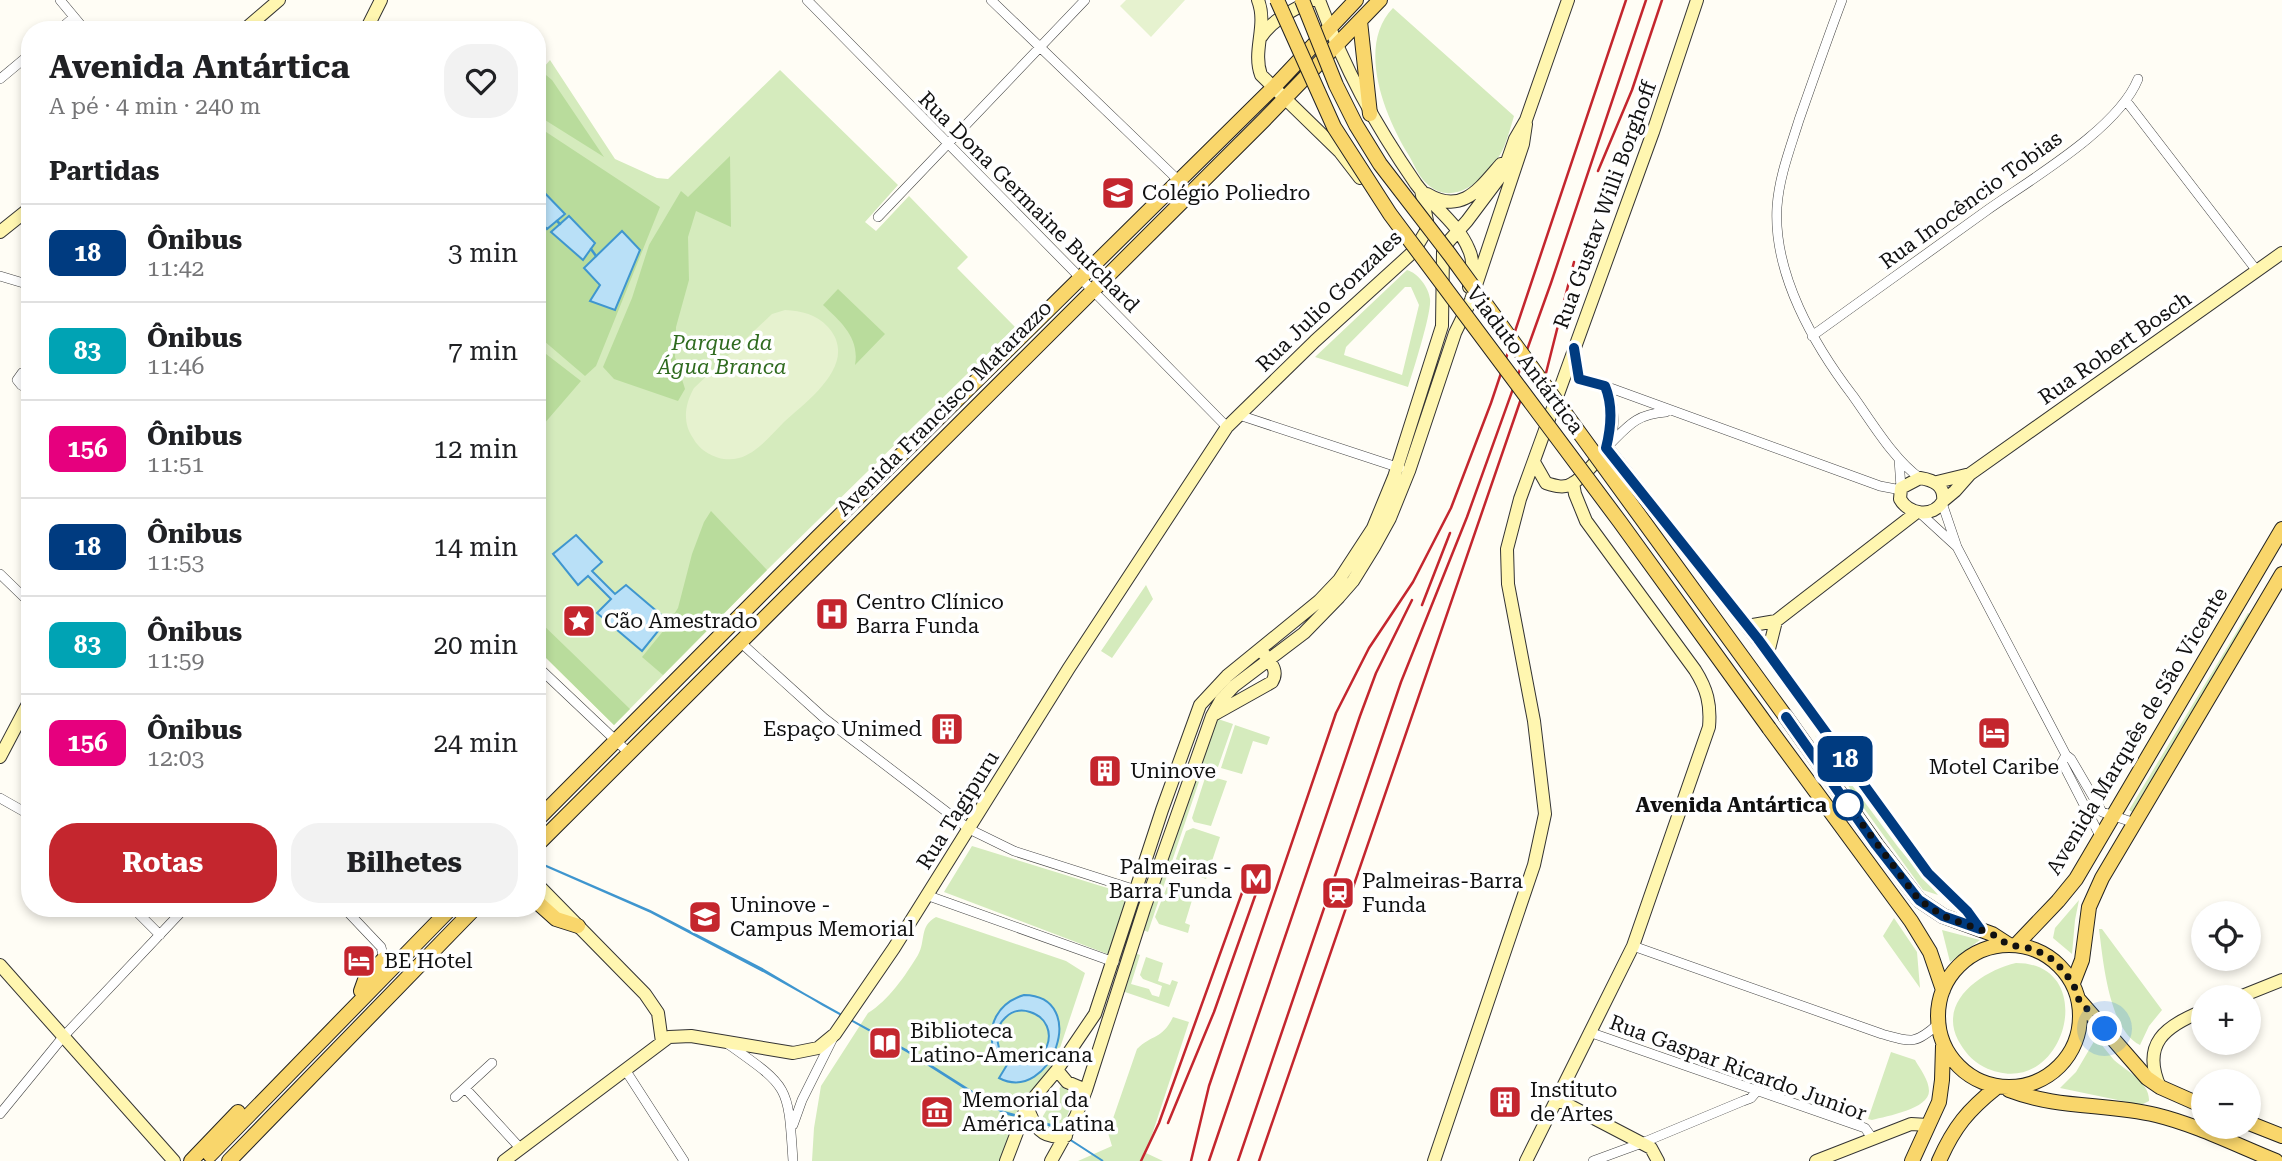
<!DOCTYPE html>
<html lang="pt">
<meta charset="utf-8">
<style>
body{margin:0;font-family:"Roboto Serif",serif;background:#f2f2f2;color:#202124;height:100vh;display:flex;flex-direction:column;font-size:26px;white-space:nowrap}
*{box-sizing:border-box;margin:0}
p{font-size:23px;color:#757577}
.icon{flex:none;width:38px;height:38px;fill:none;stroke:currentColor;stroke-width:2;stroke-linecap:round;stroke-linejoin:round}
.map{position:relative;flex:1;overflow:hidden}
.drawer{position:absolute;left:21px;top:21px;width:525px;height:896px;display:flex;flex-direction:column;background:#fff;border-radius:28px;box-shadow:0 4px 10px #0003}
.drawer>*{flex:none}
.badge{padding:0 14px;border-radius:10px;font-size:24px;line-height:46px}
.buttons{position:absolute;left:2191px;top:901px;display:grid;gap:14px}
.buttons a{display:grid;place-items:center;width:70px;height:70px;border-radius:50%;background:#fff;box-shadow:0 4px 10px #0003;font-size:35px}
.you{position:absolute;width:35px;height:35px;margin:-18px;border:5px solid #fff;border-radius:50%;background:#1a73e8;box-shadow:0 0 0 10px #1a73e833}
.map>.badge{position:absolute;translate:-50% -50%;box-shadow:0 0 0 4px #fff}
h2{padding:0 28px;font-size:26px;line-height:63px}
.round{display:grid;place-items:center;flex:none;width:74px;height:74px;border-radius:28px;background:#f2f2f2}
.summary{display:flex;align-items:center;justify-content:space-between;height:119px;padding:0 28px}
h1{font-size:33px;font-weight:700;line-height:52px}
.primary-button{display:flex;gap:14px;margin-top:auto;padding:14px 28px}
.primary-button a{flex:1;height:80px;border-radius:28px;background:#c4262e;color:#fff;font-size:28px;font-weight:700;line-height:80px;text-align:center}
.primary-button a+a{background:#f2f2f2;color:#202124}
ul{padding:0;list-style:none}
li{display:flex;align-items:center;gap:21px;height:98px;padding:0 28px;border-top:2px solid #e0e0e0}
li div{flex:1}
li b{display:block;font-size:26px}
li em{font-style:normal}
li .badge{min-width:77px;font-weight:700;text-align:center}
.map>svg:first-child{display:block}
</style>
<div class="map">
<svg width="2282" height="1161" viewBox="0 0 2282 1161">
<rect width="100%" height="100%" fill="#fffdf5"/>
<path fill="#d5ebbd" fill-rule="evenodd" d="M1393,8L1514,116C1511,126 1508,137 1504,147C1491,175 1454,212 1425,182C1418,175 1413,162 1408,154C1385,116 1356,46 1393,8Z
M550,60L615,159L657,178L668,179L780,70L898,185L865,222L876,231L909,196L968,257L957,268L1015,327L767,570L614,725L537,649V75Z
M1407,270C1418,273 1429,288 1430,299C1432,312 1413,371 1408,387L1315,357ZM1405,287H1411L1419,305L1402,375L1344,355L1346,347Z
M1146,585L1153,599L1112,658L1101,651Z
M2248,613L2250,614L2132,812L2129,810Z
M1215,718L1233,724L1218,767L1205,764L1148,932L1143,930Z
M1235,725L1270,737L1267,745L1253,741L1242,774L1221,768Z
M1814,734L1898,847L1938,895L1923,890L1855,796Z
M1209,776L1227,781L1211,826L1194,822L1192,818L1205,778Z
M1193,828L1220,837L1206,879L1190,873C1183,877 1178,876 1172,870L1186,831Z
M972,846L1130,895L1110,955L944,892Z
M1175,881L1203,889L1200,898L1193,897L1185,923L1190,925L1188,933L1159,924L1155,917L1168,884Z
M2079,900L2075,920L2072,954L2053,938L2055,928Z
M936,917L1066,961L1085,973L1057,1057L1043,1078L1001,1161H812L814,1128L821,1086L868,1013C889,1000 905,976 918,955C926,941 919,926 936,917Z
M1894,918L1917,952L1920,988L1883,936Z
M2099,929H2102L2162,1010L2149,1026L2140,1045C2109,1030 2103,960 2099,929Z
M1942,930L1980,940L1950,962Z
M1135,953L1140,955L1131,984L1149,989L1152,995L1159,997L1162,986L1143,979L1140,975L1146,957L1163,963L1158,981L1170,985L1172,980L1178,982L1169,1007L1122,991Z
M2016,963C2103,963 2064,1106 1984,1067C1972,1061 1964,1051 1958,1040C1938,1001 1982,971 2016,963Z
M1173,1017L1189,1022L1146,1153L1163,1161H1078L1112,1146L1108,1133L1137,1049C1152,1034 1162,1040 1173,1017Z
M2096,1038C2102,1045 2108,1053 2114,1060C2126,1071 2150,1082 2149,1101L2143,1104H2137L2060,1088L2076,1072Z
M1891,1052L1915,1060C1920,1069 1929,1080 1929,1091C1929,1109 1887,1116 1872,1120L1868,1119Z
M1061,1086L1076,1095L1064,1123L1061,1126L1048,1127L1043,1121V1116Z"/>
<path fill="#b9dc9c" d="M546,75L552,80L604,157L537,115V84Z
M537,126L660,207L596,366L585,376L537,335Z
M730,156L731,227L696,211L688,237L689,280L676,327L675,357L685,389L678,401L614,379L603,367L632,298L649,245L681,191L688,197Z
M838,289L885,334L855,365C860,338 841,322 823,305Z
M537,347L581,381L537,432Z
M711,511L767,570L663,675L642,657L664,630L678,608L692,554L704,522Z
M537,619L630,709L614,725L537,649Z"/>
<path fill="#e6f2cf" d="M1126,0H1185L1151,37L1120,6Z
M785,310C802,311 816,314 828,327C860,363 808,400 784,422C771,435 757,453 739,458C721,463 701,453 693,438C682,422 685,404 694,388L772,314Z"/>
<path fill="#b9e0f7" stroke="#3f96cf" stroke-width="2" d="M537,185L565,214L547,229L537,218Z
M569,216L595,243L583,260L551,232Z
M622,231L640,250L615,310L590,301L600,285L584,268Z
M576,535L602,562L592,571L615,594L626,585L667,620L642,651L597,613L611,599L588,576L578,585L553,554Z
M537,862L650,911L764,970L823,1005L908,1051L1004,1112L1059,1127L1066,1137L1103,1161L1066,1137L1059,1128L1004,1113L908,1052L763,971L651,912Z
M1024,995C1091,996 1051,1105 999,1078L1010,1060C1047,1075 1065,1023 1030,1012C1021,1009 1012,1011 1005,1018C996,1026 996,1037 999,1048L994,1051C986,1025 998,1003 1024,995Z"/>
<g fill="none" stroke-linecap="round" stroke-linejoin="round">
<path stroke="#3f96cf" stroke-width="2.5" d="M557,221L560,224
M591,249L596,256"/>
<defs>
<path id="street" d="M60,0L85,30
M807,0L1227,427
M991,0L1178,180
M1842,0C1827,40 1813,80 1799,120C1790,149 1779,177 1777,207C1773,274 1814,345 1853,396C1871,421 1894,460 1920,478
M59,30L74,17
M0,79L30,54
M2127,102L2257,271
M878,217L1085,0
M0,276L30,285
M30,334L27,339L30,344
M1812,336C1870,294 1928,253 1986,211C2031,179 2118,129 2138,79
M30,377L22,373L17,380L21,385L30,390
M1605,386L1880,486L1901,490
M1239,415L1400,468
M1608,446C1628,426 1636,414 1666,412
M1899,459L1901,488
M1942,503L1957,547L2066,755L2071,759L2102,812L2135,823
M1920,513L1956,546
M0,574L30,603
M739,641L824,718L969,829L1014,851L1136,890
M537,666L629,753
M2066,755L2062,762L2100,836
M0,798L30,815
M926,895L1114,962
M133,908L160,935
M344,908L381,947L384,959
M1633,946L1882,1034C1911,1042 1915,1045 1938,1024
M1589,1032L1865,1128L1873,1139
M728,1044C790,1088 788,1085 793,1161
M626,1071L684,1161
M465,1088L521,1149
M455,1097L492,1063
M0,1114L63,1037L185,908
M793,1125L802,1100L834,1036
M1593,1161L1642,1143L1743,1101L1751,1098L1757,1091"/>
<path id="secondary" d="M1258,0C1268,26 1252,50 1261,75L1340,152L1360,178
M1319,0C1345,70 1374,123 1416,184C1433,207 1458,223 1469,250C1475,263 1471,274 1469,287
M244,30L279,0
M366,30L381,0
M1261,37C1273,19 1292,11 1310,1
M1427,194C1462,215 1479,189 1501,164
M0,232L30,208
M1607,448L1768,653L1928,873L1967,911L1981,929
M1534,462L1546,483C1555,486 1565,489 1573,483C1581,479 1604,454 1607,446C1614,429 1612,403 1605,386L1579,379
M1920,478C1933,480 1945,485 1943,501C1933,518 1909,515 1900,499L1901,488Z
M1937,482L1970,474
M1943,501L1955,491L1970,474L2282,253
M1747,626L1776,621L1917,512
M1768,653L1776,621
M1215,714L1272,682C1279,671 1271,663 1264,654
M0,757L30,700
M537,884L645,994L658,1013L662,1042
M0,965L174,1161
M2237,998L2282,980
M1057,1070L1067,1082L1086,1090
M2160,1087C2141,1044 2165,1026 2203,1011
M1557,1099L1651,1148L1658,1161
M1027,1106C1034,1126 1041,1140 1066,1136
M504,1161L669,1037L691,1036L793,1053L818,1048L835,1034L894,948L1069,668L1227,427L1315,341L1414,251L1426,231L1427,221L1421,190
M1006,1161L1027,1106L1057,1070L1095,1014L1162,810L1200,705L1227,676L1319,601L1339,580L1373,528L1394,477L1442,326L1443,252L1449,241L1467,221L1503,173L1515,139L1526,120L1568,0
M1051,1161L1076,1116L1086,1090L1144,909L1212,716L1221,700L1234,686L1304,633L1339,597L1353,581L1374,547L1390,518L1409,471L1455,333L1471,300L1523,144L1526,124
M1434,1161L1534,865L1545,814L1534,721L1508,584L1507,549L1520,499L1653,132L1697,0
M1526,1161L1633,946L1709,727C1711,704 1707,689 1695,670L1586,521L1575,494L1573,483
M1816,1161L1911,1124L1928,1125"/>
<path id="primary" d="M1360,21L1370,114
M1786,717L1876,844L1919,900L1943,916L1992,934L2009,945
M1769,728L1911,921L1930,952L1943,990
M537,820L818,537L1274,87L1356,0
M537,845L1264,120L1380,0
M537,902L556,919L578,926
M1938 1016a71 71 0 1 1 142 0a71 71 0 1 1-142 0Z
M2016,945L2058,901L2076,879L2282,529
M2073,983L2082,960L2089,907L2102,878L2282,574
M361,991L366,977L384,959
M2079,1000L2147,1078L2160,1087L2203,1106
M2009,1090C2058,1109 2106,1103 2156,1115C2197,1125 2236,1145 2276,1161
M2249,1123L2282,1136
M210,1155L451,908
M191,1161L238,1112
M229,1161L475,908
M1912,1161L1939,1102L1942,1080L1943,1046
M1939,1161C1954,1127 1968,1110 1997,1087"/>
</defs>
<use href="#street" stroke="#444" stroke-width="10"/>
<use href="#secondary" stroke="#333" stroke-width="14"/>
<use href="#primary" stroke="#222" stroke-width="16"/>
<use href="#street" stroke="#fff" stroke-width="9"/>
<use href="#secondary" stroke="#fff6b0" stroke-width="12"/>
<use href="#primary" stroke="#f9d66b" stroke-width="14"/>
<path stroke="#c4262e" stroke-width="2.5" d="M1598,171L1632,90L1662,0
M1546,373L1574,262
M1422,605L1450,533
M1168,1123L1214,1012L1260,882
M1141,1161L1159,1123L1247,879
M1191,1161L1209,1086L1336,713L1369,648L1413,582L1451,508L1491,403L1626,0
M1209,1161L1360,716L1376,673L1412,600
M1238,1161L1401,682L1467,517L1551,283L1646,0
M1259,1161L1523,393"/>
<defs>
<path id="primary-bridge" d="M1277,0L1334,127L1390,214L1620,522L1769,728
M1302,0L1336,85L1356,125L1380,164L1450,255L1786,717"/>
</defs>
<use href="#primary-bridge" stroke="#222" stroke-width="16" stroke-linecap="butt"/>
<use href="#primary-bridge" stroke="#f9d66b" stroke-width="14"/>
</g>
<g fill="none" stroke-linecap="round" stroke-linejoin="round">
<defs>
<path id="line" d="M1574,348L1579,379L1605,386C1613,405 1611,428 1606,448L1758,639L1928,873L1967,911L1980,929L1943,916L1919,900L1876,845L1786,717"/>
</defs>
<use href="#line" stroke="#fff" stroke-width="16"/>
<use href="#line" stroke="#003b80" stroke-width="10"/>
<path stroke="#111" stroke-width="7" stroke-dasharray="0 12.6" d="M1848,805L1919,900L1943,916L1992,934L2009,945L2034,949L2055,961L2073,983L2079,1000L2105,1029"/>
</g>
<defs>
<symbol id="school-square" viewBox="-11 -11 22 22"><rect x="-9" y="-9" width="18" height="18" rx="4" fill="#c4262e" stroke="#fff"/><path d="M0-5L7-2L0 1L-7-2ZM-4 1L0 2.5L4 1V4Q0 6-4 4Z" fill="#fff"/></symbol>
<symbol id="hospital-square" viewBox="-11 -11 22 22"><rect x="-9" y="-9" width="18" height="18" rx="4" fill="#c4262e" stroke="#fff"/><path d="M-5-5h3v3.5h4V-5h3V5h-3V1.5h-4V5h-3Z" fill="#fff"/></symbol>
<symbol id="sight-square" viewBox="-11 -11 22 22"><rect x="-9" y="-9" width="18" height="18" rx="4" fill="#c4262e" stroke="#fff"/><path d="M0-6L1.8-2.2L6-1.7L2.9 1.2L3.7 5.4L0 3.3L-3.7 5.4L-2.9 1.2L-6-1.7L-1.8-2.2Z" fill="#fff"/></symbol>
<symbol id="building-square" viewBox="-11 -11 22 22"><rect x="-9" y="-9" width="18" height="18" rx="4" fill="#c4262e" stroke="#fff"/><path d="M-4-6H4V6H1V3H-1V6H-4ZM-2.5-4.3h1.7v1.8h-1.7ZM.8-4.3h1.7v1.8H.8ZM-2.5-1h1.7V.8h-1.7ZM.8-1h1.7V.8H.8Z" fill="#fff"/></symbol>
<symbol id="hotel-square" viewBox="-11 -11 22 22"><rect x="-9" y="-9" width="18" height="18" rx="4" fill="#c4262e" stroke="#fff"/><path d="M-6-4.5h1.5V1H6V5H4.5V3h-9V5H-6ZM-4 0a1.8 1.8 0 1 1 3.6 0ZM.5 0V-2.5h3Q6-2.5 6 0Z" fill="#fff"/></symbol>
<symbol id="metro-square" viewBox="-11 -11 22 22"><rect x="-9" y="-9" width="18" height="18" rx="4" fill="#c4262e" stroke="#fff"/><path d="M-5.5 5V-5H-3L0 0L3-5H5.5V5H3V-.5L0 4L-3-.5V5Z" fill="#fff"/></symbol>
<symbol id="station-square" viewBox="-11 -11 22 22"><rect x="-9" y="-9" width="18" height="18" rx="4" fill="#c4262e" stroke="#fff"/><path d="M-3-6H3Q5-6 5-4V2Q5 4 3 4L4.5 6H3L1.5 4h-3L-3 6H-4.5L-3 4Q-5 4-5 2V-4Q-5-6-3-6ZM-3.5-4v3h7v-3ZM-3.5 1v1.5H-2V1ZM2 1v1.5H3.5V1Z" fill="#fff"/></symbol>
<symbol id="university-square" viewBox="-11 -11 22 22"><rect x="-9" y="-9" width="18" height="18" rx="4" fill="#c4262e" stroke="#fff"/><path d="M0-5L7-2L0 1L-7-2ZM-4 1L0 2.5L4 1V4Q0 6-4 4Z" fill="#fff"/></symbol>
<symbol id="library-square" viewBox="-11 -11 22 22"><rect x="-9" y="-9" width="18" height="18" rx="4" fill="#c4262e" stroke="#fff"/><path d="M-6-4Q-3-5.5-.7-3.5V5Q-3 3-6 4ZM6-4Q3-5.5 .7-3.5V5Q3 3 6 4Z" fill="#fff"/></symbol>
<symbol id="museum-square" viewBox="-11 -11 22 22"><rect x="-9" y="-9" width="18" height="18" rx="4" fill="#c4262e" stroke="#fff"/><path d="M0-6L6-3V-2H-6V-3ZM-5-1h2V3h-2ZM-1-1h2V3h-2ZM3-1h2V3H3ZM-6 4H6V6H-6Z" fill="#fff"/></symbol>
</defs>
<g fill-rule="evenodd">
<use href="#school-square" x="1099" y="174" width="38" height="38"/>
<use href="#hospital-square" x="813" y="595" width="38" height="38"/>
<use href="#sight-square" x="560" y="602" width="38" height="38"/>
<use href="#building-square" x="928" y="710" width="38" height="38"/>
<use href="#hotel-square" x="1975" y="714" width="38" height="38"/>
<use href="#building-square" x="1086" y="752" width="38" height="38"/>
<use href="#metro-square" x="1237" y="860" width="38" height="38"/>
<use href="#station-square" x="1319" y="874" width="38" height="38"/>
<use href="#university-square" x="686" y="898" width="38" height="38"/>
<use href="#hotel-square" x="340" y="942" width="38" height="38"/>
<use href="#library-square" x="866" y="1024" width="38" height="38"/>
<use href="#building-square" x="1486" y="1083" width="38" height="38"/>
<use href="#museum-square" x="918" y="1093" width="38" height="38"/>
</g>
<circle fill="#fff" stroke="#003b80" stroke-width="3.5" cx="1848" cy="805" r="14"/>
<g text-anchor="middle" stroke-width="7" stroke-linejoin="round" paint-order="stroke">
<g font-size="21" fill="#111" stroke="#fff" text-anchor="start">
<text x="1142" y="200">Colégio Poliedro</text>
<text x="856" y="609">Centro Clínico<tspan x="856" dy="24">Barra Funda</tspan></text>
<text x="604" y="628">Cão Amestrado</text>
<text x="922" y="736" text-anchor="end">Espaço Unimed</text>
<text x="1994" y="774" text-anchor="middle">Motel Caribe</text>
<text x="1130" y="778">Uninove</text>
<text x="1232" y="874" text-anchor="end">Palmeiras -<tspan x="1232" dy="24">Barra Funda</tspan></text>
<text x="1362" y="888">Palmeiras-Barra<tspan x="1362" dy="24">Funda</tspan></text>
<text x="730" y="912">Uninove -<tspan x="730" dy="24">Campus Memorial</tspan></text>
<text x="384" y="968">BE Hotel</text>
<text x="910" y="1038">Biblioteca<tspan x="910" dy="24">Latino-Americana</tspan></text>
<text x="1530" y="1097">Instituto<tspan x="1530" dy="24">de Artes</tspan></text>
<text x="962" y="1107">Memorial da<tspan x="962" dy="24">América Latina</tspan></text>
</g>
<g font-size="21" fill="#111" stroke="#fff">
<text transform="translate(1971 200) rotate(-36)" y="7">Rua Inocêncio Tobias</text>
<text transform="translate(1029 202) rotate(45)" y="7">Rua Dona Germaine Burchard</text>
<text transform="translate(1605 205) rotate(-70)" y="7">Rua Gustav Willi Borghoff</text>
<text transform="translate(1329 301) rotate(-44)" y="7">Rua Julio Gonzales</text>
<text transform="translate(2115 348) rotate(-35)" y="7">Rua Robert Bosch</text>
<text transform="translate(1525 360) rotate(53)" y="7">Viaduto Antártica</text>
<text transform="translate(944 408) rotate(-45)" y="7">Avenida Francisco Matarazzo</text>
<text transform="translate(2137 731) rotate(-59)" y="7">Avenida Marquês de São Vicente</text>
<text transform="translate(958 810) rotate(-58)" y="7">Rua Tagipuru</text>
<text transform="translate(1738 1068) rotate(20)" y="7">Rua Gaspar Ricardo Junior</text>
</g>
<g font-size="21" font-style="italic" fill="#2f6b1f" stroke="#fff">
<text x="722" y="350">Parque da<tspan x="722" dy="24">Água Branca</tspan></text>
</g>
<g font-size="21" font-weight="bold" fill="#111" stroke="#fff" text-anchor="end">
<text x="1827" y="812">Avenida Antártica</text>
</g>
</g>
</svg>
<div class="buttons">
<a><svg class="icon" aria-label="locate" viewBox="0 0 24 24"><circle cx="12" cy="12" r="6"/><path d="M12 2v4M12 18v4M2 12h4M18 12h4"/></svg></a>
<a>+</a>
<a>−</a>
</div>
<div class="you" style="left:2105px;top:1029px"></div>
<b class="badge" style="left:1845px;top:759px;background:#003b80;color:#fff">18</b>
<section class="drawer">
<div class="summary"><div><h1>Avenida Antártica</h1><p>A pé · 4 min · 240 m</p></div><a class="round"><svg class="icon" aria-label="heart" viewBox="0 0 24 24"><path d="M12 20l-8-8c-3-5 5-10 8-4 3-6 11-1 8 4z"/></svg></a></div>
<h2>Partidas</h2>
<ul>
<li><span class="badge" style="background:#003b80;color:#fff">18</span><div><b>Ônibus</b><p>11:42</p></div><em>3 min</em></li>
<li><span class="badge" style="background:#00a3b4;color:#fff">83</span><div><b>Ônibus</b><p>11:46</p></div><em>7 min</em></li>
<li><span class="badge" style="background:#e6007e;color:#fff">156</span><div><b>Ônibus</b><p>11:51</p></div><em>12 min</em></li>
<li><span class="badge" style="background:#003b80;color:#fff">18</span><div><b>Ônibus</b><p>11:53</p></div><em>14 min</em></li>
<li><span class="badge" style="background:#00a3b4;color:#fff">83</span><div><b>Ônibus</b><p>11:59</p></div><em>20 min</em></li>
<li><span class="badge" style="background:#e6007e;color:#fff">156</span><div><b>Ônibus</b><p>12:03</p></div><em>24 min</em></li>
</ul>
<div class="primary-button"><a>Rotas</a><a>Bilhetes</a></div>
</section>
</div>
